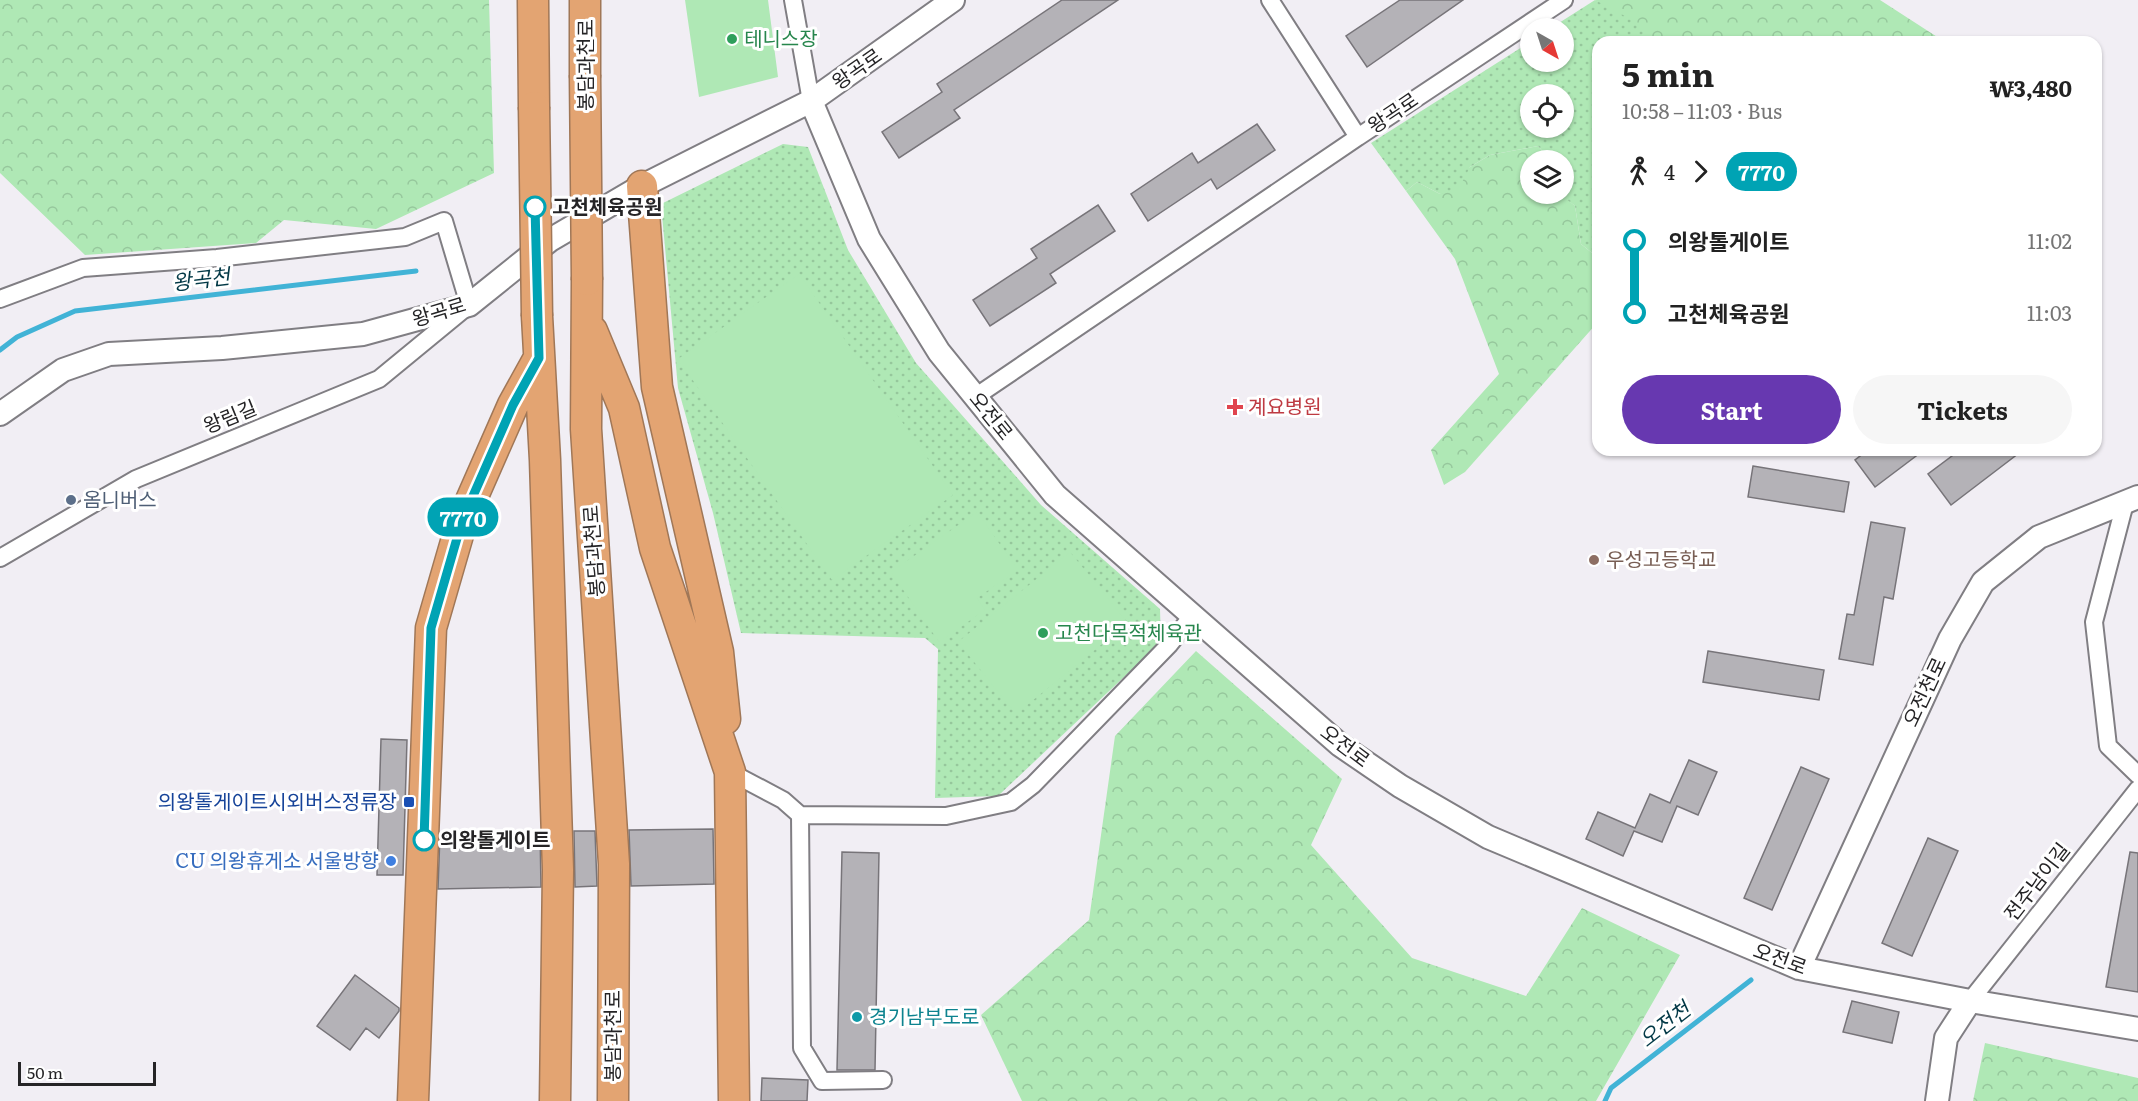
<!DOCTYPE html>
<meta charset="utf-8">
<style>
body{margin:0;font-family:Literata,"Noto Sans KR",serif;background:#f6f6f6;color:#222;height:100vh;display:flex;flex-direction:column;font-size:22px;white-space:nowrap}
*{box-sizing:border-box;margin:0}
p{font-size:20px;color:#767676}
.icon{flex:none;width:33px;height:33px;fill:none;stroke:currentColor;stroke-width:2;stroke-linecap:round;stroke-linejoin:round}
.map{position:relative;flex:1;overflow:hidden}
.drawer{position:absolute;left:1592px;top:36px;width:510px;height:420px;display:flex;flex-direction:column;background:#fff;border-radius:18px;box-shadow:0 2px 4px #0004}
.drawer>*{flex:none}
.badge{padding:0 12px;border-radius:20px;font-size:21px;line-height:39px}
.needle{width:39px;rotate:141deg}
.fabs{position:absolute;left:1520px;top:18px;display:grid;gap:12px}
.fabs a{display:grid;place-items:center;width:54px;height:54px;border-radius:50%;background:#fff;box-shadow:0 2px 4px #0004;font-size:30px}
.scale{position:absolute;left:18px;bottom:15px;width:138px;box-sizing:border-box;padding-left:6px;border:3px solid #252426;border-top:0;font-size:16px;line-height:21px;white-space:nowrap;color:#252426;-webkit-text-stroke:4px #fff;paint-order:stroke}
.map>.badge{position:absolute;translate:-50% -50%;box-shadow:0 0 0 3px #fff}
.legs{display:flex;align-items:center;gap:9px;height:66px;padding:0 30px;font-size:20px}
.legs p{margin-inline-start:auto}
.headline{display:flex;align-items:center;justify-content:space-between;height:102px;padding:0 30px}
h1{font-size:33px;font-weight:700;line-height:45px}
.action{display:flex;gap:12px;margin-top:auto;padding:12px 30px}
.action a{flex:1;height:69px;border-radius:36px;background:#6738b0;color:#fff;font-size:24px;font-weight:700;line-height:69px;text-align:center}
.action a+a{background:#f6f6f6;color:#222}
ul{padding:0 30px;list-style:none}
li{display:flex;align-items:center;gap:21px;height:72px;font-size:22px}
li i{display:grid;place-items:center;width:9px;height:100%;margin:0 8px;background:currentColor}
li i::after{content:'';width:15px;height:15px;margin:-8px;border:4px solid;border-radius:50%;background:#fff}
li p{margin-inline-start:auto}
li:first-child i{background:linear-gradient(#0000 50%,currentColor 0)}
li:last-child i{background:linear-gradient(currentColor 50%,#0000 0)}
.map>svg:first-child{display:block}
</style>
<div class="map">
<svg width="2138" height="1101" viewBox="0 0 2138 1101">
<defs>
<pattern id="forest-crowns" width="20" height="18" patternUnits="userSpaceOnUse" patternTransform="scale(1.5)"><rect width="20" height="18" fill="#afe8b5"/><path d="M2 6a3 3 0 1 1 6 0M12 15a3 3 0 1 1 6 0" fill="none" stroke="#96c79c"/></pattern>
<pattern id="park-dots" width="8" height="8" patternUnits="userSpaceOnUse" patternTransform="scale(1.5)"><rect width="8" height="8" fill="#afe8b5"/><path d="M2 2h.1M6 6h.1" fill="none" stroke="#96c79c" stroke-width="1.8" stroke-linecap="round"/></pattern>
</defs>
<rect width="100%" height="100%" fill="#f1eef4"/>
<path fill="url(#forest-crowns)" d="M0,0H489L494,173L376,229L284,220L256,243L85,255L0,173Z
M1595,0H1880L1945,42H1651Z
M1538,146L1550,160H1530V194H1561L1575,206L1581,244L1597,257V323L1465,472L1444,485L1431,450L1499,374L1455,259L1406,191L1417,182L1440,194L1470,167L1490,155Z
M1196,651L1342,779L1311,845L1412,958L1526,996L1582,908L1680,955L1596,1101H1022L981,1015L1089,920L1115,736Z
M1985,1043L2138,1078V1101H1973Z"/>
<path fill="url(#park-dots)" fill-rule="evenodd" d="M1595,0L1636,22L1651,40V42H1598L1597,257L1581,244L1575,206L1561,195L1563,160H1550L1538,146L1490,155L1470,167L1458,190L1440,194L1417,182L1406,191L1371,143L1530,42V62H1563V28H1551ZM1530,94H1563V128H1530Z
M783,144L808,147L848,250L916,363L1041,505L1160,609L1161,642L998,796L935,798L938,649L925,638L741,633L713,513L678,388L661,204Z"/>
<path fill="#afe8b5" d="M685,0H768L778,77L699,97Z
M799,274L953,495L832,580L678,359Z
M977,512L1018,570L977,598L985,610L939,642L891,572Z
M1070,552L1128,623L1016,714L958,642Z"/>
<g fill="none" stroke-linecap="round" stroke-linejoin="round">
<path stroke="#41b3d6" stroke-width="5" d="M0,350L17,337L75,311L416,271
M1605,1101L1611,1088L1751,980"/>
</g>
<path fill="#b4b2b7" stroke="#777479" stroke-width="1.5" d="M1062,0H1118L954,110L960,118L899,158L882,132L942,92L937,84Z
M1400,0H1463L1367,67L1346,36Z
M1257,124L1275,150L1217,189L1211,179L1148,221L1131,194L1192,153L1198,163Z
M1098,205L1115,231L1050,274L1056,283L990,326L973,300L1037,258L1031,249Z
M1868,450H1924L1875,487L1855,460Z
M1960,450H2023L1951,505L1928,474Z
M1753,466L1849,482L1844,512L1748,497Z
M1871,522L1905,528L1893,599L1884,597L1873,665L1839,659L1847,614L1854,615Z
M1708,651L1824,670L1819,700L1703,682Z
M381,739L407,740L403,875H377Z
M1689,760L1717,772L1698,815L1677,806L1662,842L1634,831L1623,856L1586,839L1598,812L1635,828L1650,794L1670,803Z
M1801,767L1829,779L1772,910L1744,898Z
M713,829L714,884L631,886L629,830Z
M574,831H595L597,886L575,887Z
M540,832L541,887L438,889L440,834Z
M1928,838L1958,851L1912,956L1882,943Z
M842,852L879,853L875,1070H837Z
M2130,852L2138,853V992L2106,987Z
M355,975L399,1008V1011L379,1038L366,1028L350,1050L317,1026Z
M1852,1001L1899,1012L1892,1043L1843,1032Z
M762,1078L808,1080L807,1101H761Z"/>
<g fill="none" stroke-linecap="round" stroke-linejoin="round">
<defs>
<path id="street" d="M793,0L811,101
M1270,0L1358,137L1564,0
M0,299L83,268L217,258L405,237L444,221L469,305L379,379L136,479L0,558
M975,397L1358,137
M2125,503L2094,622L2108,746L2138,775
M730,772L783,800L800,815L802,1048L822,1081L883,1080
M800,815L946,816L1011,802L1033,785L1169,645L1192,616
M1970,1001L2138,789"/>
<path id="secondary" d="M811,101L869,239L939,352L1055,495L1340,745L1400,786L1488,837L1799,968L1970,1001L2138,1029
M0,414L63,370L109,354L222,348L363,334L469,305L550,240L642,186L811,101L953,0
M1799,968L1950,639L1983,582L2039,537L2138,497
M1937,1101L1946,1038L1970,1001"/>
<path id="highway" d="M533,0L534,107
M585,0V75
M642,186L657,387L718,652L725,719
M587,280L586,429L614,864L613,1101
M537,316L545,460L558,870L555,1101
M592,331L624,408L655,548L730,772L734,1101
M413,1101L431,628L462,521L513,405L539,358"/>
</defs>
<use href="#street" stroke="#807e83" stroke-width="20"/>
<use href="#secondary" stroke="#807e83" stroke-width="26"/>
<use href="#highway" stroke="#a07757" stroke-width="33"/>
<use href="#street" stroke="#fff" stroke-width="16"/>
<use href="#secondary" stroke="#fff" stroke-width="22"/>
<use href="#highway" stroke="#e3a472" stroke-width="30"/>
<defs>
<path id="highway-bridge" d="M585,75L587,280
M534,107L537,316"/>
</defs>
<use href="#highway-bridge" stroke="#a07757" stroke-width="33" stroke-linecap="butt"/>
<use href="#highway-bridge" stroke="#e3a472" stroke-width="30"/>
</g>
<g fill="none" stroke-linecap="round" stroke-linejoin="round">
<defs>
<path id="line-1" d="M424,840L431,628L462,521L513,405L539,358L535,207"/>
</defs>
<use href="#line-1" stroke="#fff" stroke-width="14"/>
<use href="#line-1" stroke="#00a3b4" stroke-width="9"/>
</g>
<g fill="#2e9e5b" stroke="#fff" stroke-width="2">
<circle cx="732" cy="39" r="6"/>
<circle cx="1043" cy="633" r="6"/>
</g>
<g fill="#fff" stroke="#00a3b4" stroke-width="3">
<circle cx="535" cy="207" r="10"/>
<circle cx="424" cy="840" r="10"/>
</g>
<path fill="#e0444e" stroke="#fff" stroke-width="2" d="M1232 398h6v6h6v6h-6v6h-6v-6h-6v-6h6z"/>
<circle fill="#5c6f8a" stroke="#fff" stroke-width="2" cx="71" cy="500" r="6"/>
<circle fill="#8d6e63" stroke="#fff" stroke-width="2" cx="1594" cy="560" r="6"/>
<rect fill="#1a4fb4" stroke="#fff" stroke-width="2" x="403" y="796" width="12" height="12" rx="3"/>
<circle fill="#3f7fe0" stroke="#fff" stroke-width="2" cx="391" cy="861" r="6"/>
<circle fill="#0f9aa8" stroke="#fff" stroke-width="2" cx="857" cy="1017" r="6"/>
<g text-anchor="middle" stroke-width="6" stroke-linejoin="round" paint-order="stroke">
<g font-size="20" fill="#27864d" stroke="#fff" text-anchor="start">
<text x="744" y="46">테니스장</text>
<text x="1055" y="640">고천다목적체육관</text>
</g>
<g font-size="20" fill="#252426" stroke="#fff">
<text transform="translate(586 65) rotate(-90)" y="7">봉담과천로</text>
<text transform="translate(857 69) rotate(-35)" y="7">왕곡로</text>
<text transform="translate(1393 113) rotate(-34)" y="7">왕곡로</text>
<text transform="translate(439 312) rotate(-17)" y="7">왕곡로</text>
<text transform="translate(991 416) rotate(51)" y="7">오전로</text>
<text transform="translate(230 417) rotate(-22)" y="7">왕림길</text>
<text transform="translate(594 551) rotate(-94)" y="7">봉담과천로</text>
<text transform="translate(1925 692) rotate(-65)" y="7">오전천로</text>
<text transform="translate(1345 746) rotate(37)" y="7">오전로</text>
<text transform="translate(2037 882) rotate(-52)" y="7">전주남이길</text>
<text transform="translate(1780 959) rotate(20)" y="7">오전로</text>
<text transform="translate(613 1036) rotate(-90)" y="7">봉담과천로</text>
</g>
<g font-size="20" font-weight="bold" fill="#252426" stroke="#fff" text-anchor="start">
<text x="552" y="214">고천체육공원</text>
<text x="440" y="847">의왕톨게이트</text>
</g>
<g font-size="20" fill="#be3a42" stroke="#fff" text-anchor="start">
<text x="1248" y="414">계요병원</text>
</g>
<g font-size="20" fill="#4e5e75" stroke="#fff" text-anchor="start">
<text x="83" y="507">옴니버스</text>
</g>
<g font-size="20" fill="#785e54" stroke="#fff" text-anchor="start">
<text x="1606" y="567">우성고등학교</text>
</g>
<g font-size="20" fill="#164399" stroke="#fff" text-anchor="end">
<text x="397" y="809">의왕톨게이트시외버스정류장</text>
</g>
<g font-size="20" fill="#366cbe" stroke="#fff" text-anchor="end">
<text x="379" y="868">CU 의왕휴게소 서울방향</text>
</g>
<g font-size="20" fill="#0d838f" stroke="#fff" text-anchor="start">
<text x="869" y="1024">경기남부도로</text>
</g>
<g font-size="21" font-style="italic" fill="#023846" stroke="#fff">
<text transform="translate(201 280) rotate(-7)" y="7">왕곡천</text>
<text transform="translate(1665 1025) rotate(-38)" y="7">오전천</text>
</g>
</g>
</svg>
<div class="fabs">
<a><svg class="needle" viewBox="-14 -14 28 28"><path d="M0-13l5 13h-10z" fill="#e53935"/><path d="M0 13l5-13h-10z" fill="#767676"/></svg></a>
<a><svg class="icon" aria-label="locate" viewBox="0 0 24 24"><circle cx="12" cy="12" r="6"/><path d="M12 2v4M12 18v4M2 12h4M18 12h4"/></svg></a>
<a><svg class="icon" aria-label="layers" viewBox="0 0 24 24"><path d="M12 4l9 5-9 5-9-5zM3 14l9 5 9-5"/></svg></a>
</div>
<div class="scale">50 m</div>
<b class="badge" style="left:463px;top:517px;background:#00a3b4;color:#fff">7770</b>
<section class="drawer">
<div class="headline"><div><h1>5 min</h1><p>10:58 – 11:03 · Bus</p></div><b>₩3,480</b></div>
<div class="legs"><svg class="icon" aria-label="walk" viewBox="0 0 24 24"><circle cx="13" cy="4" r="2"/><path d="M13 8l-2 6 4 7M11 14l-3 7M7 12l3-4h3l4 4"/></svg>4<svg class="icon" aria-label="forward" viewBox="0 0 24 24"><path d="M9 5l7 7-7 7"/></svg><b class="badge" style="background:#00a3b4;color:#fff">7770</b></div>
<ul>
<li><i style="color:#00a3b4"></i><b>의왕톨게이트</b><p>11:02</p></li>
<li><i style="color:#00a3b4"></i><b>고천체육공원</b><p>11:03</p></li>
</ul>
<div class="action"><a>Start</a><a>Tickets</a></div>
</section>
</div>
